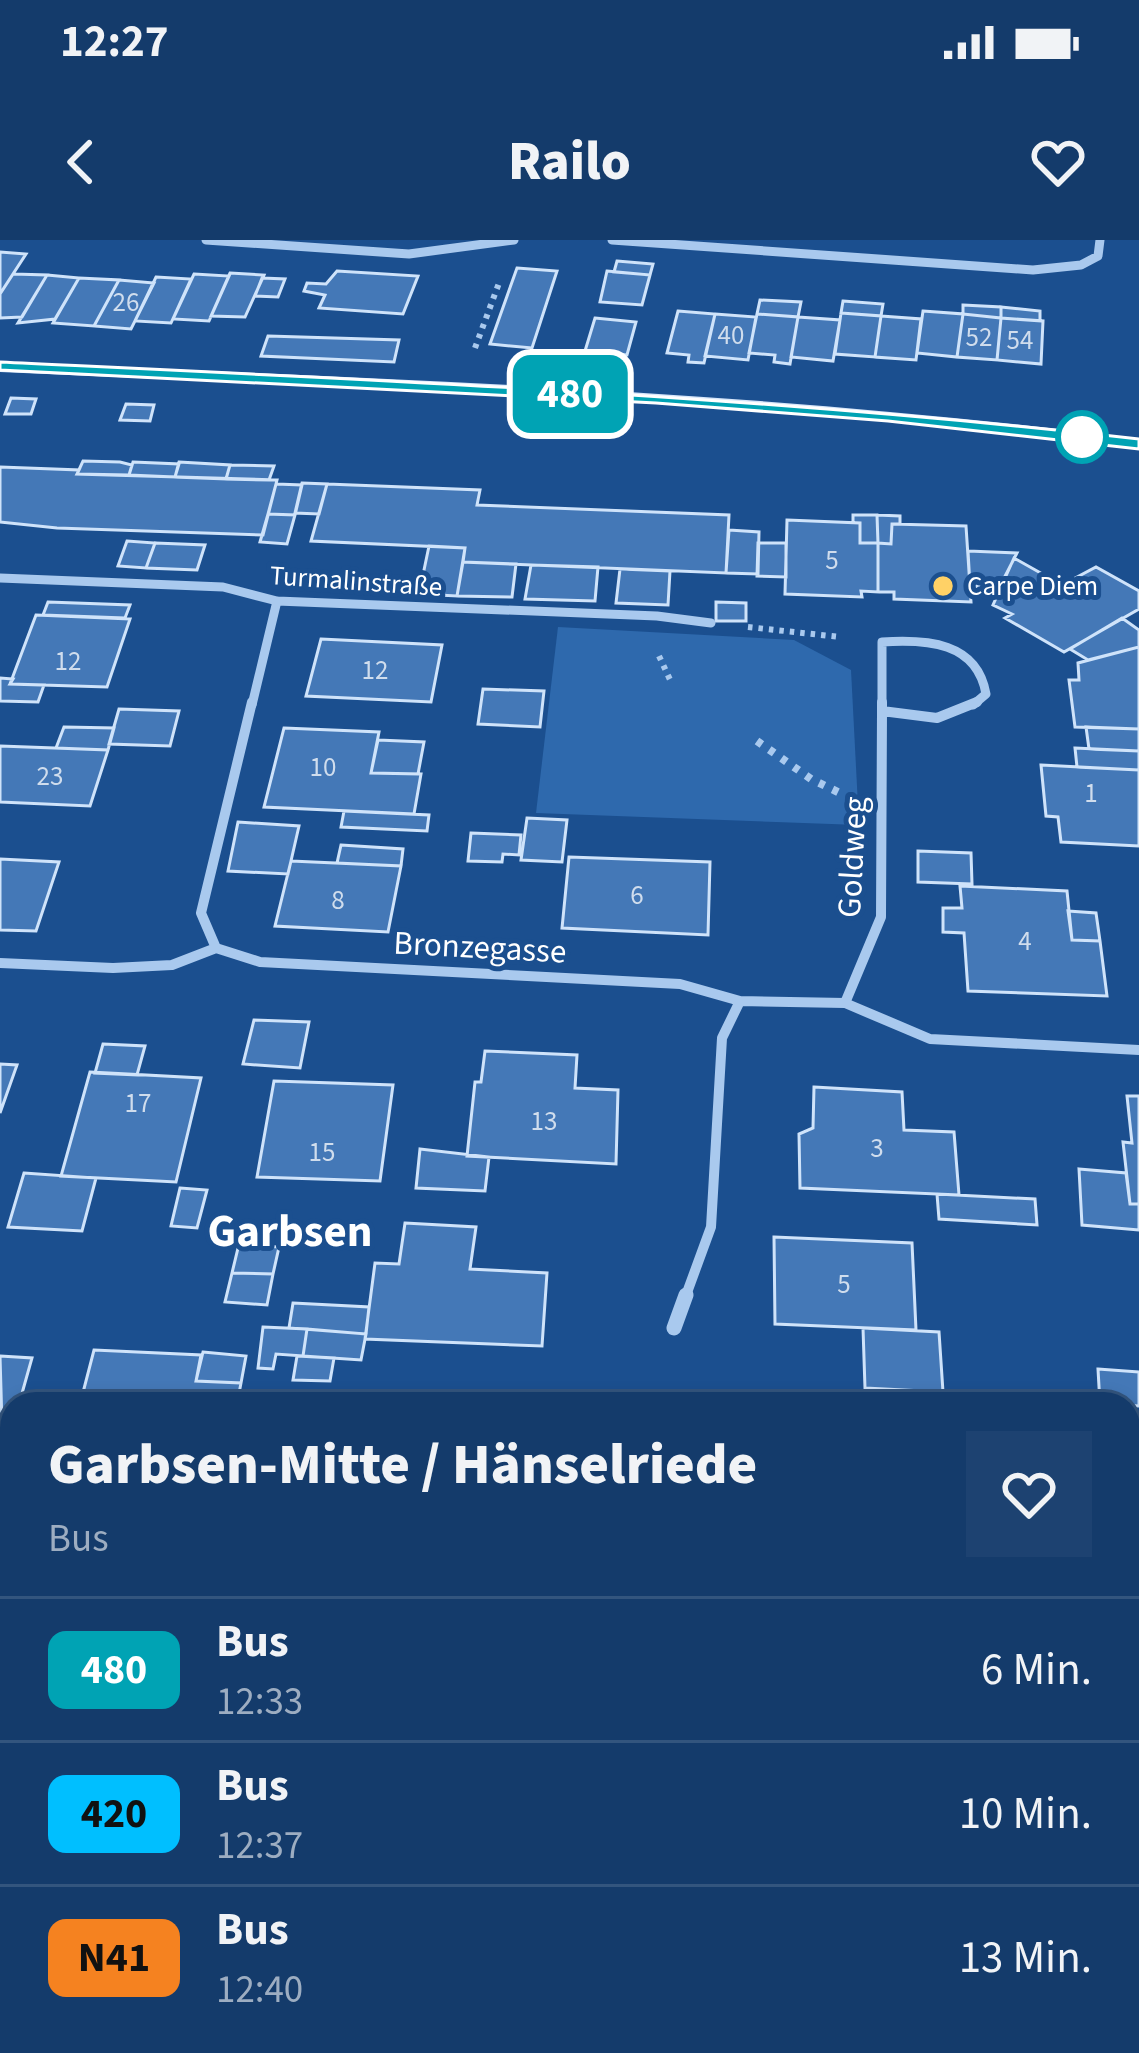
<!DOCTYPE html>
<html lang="de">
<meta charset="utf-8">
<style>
body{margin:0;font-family:"Source Sans 3",sans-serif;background:#1d4271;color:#f1f3f6;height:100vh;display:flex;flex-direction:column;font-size:45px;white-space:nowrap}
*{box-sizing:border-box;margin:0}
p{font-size:39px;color:#9dadc1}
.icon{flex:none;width:66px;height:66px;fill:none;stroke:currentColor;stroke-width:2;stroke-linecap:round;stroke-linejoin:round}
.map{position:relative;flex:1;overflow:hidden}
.sheet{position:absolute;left:0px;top:1152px;width:1140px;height:663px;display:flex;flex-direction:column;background:#143b6b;border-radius:36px 36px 0 0;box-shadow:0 6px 18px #0003,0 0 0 3px #33557e}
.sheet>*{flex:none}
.badge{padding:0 24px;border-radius:18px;font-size:42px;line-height:78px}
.map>.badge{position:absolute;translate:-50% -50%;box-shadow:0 0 0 6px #fff}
.round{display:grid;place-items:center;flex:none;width:126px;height:126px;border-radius:0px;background:#1d4271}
.headline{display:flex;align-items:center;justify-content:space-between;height:204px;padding:0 48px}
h1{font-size:57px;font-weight:800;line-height:90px}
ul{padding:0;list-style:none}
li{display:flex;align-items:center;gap:36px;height:144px;padding:0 48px;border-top:3px solid #33557e}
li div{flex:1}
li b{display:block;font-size:45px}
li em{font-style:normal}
li .badge{min-width:132px;font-weight:700;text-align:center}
.status{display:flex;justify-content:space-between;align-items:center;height:84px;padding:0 60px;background:#143b6b;direction:ltr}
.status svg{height:33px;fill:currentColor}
header{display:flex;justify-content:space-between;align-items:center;height:156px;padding:0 48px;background:#143b6b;font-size:54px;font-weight:800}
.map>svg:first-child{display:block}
</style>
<div class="status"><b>12:27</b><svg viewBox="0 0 49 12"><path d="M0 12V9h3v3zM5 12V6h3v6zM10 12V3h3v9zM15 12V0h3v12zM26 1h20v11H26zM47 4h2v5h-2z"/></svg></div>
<header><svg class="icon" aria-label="back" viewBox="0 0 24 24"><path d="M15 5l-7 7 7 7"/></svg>Railo<svg class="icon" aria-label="heart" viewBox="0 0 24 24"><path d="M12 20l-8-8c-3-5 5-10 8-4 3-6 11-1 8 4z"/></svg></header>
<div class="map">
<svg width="1139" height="1813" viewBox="0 0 1139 1813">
<rect width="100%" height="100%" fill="#1b4f8f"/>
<path fill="#2e69ad" d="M558,387L794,400L851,430L859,585L536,573Z"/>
<path fill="#4478b7" stroke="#cfe3fa" stroke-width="3" d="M0,12L26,14L0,54Z
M617,21L653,24L650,35L614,32Z
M517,28L557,31L532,108L490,104Z
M337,31L418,36L403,74L319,68L325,55L304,51L307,43L326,44Z
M607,31L650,35L642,65L600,62Z
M230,33L264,35L245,77L211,76Z
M13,34L47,35L22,77L0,78V54Z
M194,34L229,36L209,81L173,79Z
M47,35L79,38L55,79L18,83Z
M156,37L191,39L171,83L135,81Z
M79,38L119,40L94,86L53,83Z
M262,38L285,39L278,57L255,56Z
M119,40L154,43L131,89L94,86Z
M760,60L801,62L798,77L757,74Z
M843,61L883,64L881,76L841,73Z
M963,65L1001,67V78L963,74Z
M1001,67L1040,71V81L1001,78Z
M678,71L715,74L704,123L688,122L689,115L667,113Z
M923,71L963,74L957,117L917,113Z
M841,73L881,76L875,117L835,114Z
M715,74L756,77L748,120L705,116Z
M757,74L798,77L790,124L774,122L775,115L749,113Z
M963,74L1001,78L997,120L957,117Z
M881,76L921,79L916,120L875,117Z
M798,77L840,80L833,121L791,117Z
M595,78L636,82L627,115L585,111Z
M1001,78L1043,81L1041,124L997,120Z
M268,96L399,100L394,122L261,116Z
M11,158L36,159L31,174H5Z
M126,164L154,165L150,181L120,180Z
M83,221L120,222L132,225L129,235L77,234Z
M133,222L179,224L175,237L129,235Z
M179,222L230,225L226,239L175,237Z
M230,225L274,226L269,240L226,239Z
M0,227L79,230L77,234L277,240L263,295L57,288L0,282Z
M302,243L327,244L319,274L295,273Z
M276,244L302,245L295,275L268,274Z
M327,244L480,250L477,265L729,275L726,333L463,322L465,308L311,301Z
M268,274L295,275L287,304L260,302Z
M853,275H877L878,303H860V283H853Z
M877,275L900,276V284H892L891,304L878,303Z
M787,280L860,283V303H878V352L861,351L862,357L785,354Z
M892,284L966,286L971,362L894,359V352H878V303L891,304Z
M729,290L759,292L758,334L726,333Z
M127,301L155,303L146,328L118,326Z
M155,303L205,305L197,330L146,328Z
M758,303H786V337L757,336Z
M429,306L465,308L457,356L419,354Z
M968,311L1017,313L999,348L970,346Z
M1014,318L1062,345L1096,327L1139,351V369L1064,412L1005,378L1012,374L993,365Z
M463,322L516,324L512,357L457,356Z
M531,325L598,327L595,361L525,359Z
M620,329L670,331L668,365L616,363Z
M48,362L130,365L125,378L43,375Z
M716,362L746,363V381H716Z
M36,375L130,379L107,447L10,444Z
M1122,378L1139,390V407L1088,420L1070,409Z
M321,399L442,405L431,462L306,456Z
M1139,407V489L1075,487L1069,440H1079L1078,423Z
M0,438L13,439L10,444L44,445L38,462L0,461Z
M483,449L544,451L540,487L478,484Z
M119,469L179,471L170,506L109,504Z
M64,487L114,488L108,510L56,508Z
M1086,487L1139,489V511L1089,509Z
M284,488L379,492L371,533L421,534L414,574L264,567Z
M378,500L424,502L418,534L371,533Z
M0,506L108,510L90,566L0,562Z
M1075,508L1139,511V530L1077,527Z
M1041,525L1139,530V606L1061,602L1058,577L1046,576Z
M344,571L429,575L427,591L341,587Z
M527,578L567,580L562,622L521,620Z
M238,582L299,586L288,634L228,631Z
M471,593L521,595L519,615L503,614L502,622L468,621Z
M341,605L403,609L401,626L337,623Z
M918,611L971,613L972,644L918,642Z
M569,617L710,622L708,695L562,688Z
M0,619L59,622L36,691L0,690Z
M291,621L401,626L388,692L275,686Z
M960,646L1067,651L1072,700L1100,701L1107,756L968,751L964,693L943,692V668H962Z
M1068,671L1096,673L1100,701L1072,700Z
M254,780L309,782L300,828L243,824Z
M103,804L145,806L137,835L95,833Z
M485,811L577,815L575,848L618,850L616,924L467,916L475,842H481Z
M0,824L17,825L0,873Z
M90,832L201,838L176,942L61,936Z
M274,841L393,845L380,941L257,937Z
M814,847L902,852L904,890L954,892L959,955L800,948L799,894L813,888Z
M1127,856H1139V964H1130L1123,902L1132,903Z
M420,909L489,917L485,951L416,948Z
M1079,929L1126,933L1130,964H1139V990L1082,985Z
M24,933L96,938L82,991L8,987Z
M180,948L207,950L197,988L171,986Z
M937,954L1035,959L1037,985L939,979Z
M405,983L476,987L470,1029L547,1033L542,1106L365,1099L375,1023L399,1024Z
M774,997L912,1003L916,1090L775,1084Z
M239,1004L279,1007L273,1034L232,1033Z
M232,1033L273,1034L267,1065L225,1062Z
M293,1063L369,1067L366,1094L289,1088Z
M263,1087L307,1089L303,1116L276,1114L273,1129L258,1128Z
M863,1088L939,1092L943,1152L865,1148Z
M307,1089L366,1094L361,1120L303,1116Z
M94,1110L201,1115L196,1141L241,1143L237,1164H80Z
M203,1112L246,1116L241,1143L196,1141Z
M0,1116L32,1118L19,1164H12V1188L3,1219Z
M297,1116L334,1118L330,1141L293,1140Z
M1098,1129L1139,1132V1166L1100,1164Z
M1128,1205L1139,1206V1325L1128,1324Z
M1128,1554L1139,1555V1669L1128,1668Z
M0,1640L12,1641V1774H0Z"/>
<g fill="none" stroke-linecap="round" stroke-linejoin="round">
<path stroke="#a9c9ee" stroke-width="6" stroke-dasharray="4.5 6" stroke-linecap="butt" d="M475,108L499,43
M748,387L840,397
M659,416L672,444"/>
<path stroke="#a9c9ee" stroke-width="8" stroke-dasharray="6 9" stroke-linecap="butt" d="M757,501L811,539L842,554"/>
<path stroke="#a9c9ee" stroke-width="9" d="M206,0L409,14L514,0
M612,0L1033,30L1081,25L1098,16L1100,0
M0,338L223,347L277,361L657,376L711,383
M252,465L277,361
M882,465V402C927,399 977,402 986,454L973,465"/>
<path stroke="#a9c9ee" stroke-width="10" d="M882,471L937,478L977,462
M882,471V462
M216,708L201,673L252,462
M0,723L113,728L172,725L216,708L260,722L680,744L740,761L845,763L930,799L1139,810
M845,763L881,677L882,471
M685,1058L711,987L722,798L740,761"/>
<path stroke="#a9c9ee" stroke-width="15" d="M674,1088L686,1055
M0,1319L12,1320
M1128,1800H1139
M318,1813L330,1803"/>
<path fill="#d6e6fa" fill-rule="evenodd" d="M0,122C381,139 761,150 1139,199V209C761,160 381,149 0,132Z"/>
</g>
<path fill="#00a3b4" stroke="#fff" stroke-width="3" d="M0,122C381,140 760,156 1139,199V209L888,181L656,163L0,130Z"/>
<circle fill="#fff" stroke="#00a3b4" stroke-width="6" cx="1082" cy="197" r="24"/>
<circle fill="#ffd166" stroke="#1b4f8f" stroke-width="4.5" cx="943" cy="346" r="12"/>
<g text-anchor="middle" stroke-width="10" stroke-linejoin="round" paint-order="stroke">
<g font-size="27" fill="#d0dded">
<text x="126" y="71">26</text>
<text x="731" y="104">40</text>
<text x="979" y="106">52</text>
<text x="1020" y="109">54</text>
<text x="832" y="329">5</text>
<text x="68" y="430">12</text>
<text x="375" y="439">12</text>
<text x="323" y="536">10</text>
<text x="50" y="545">23</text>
<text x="1091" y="562">1</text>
<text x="637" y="664">6</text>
<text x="338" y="669">8</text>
<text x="1025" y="710">4</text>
<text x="138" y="872">17</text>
<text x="544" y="890">13</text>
<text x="877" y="917">3</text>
<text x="322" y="921">15</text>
<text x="844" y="1053">5</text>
</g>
<g font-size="27" fill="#fff" stroke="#1b4f8f">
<text transform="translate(356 341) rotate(4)" y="9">Turmalinstraße</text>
</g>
<g font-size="27" fill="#fff" stroke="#1b4f8f" text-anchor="start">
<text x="967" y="355">Carpe Diem</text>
</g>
<g font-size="33" fill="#fff" stroke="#1b4f8f">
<text transform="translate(851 617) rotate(-87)" y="12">Goldweg</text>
<text transform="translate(480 706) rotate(3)" y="12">Bronzegasse</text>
</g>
<g font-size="45" font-weight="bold" fill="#fff" stroke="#1b4f8f">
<text x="290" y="1006">Garbsen</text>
</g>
</g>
</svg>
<b class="badge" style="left:570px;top:154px;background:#00a3b4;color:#fff">480</b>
<section class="sheet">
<div class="headline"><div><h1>Garbsen-Mitte / Hänselriede</h1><p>Bus</p></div><a class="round"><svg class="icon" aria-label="heart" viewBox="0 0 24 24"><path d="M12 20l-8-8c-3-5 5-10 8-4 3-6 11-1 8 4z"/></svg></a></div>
<ul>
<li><span class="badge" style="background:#00a3b4;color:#fff">480</span><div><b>Bus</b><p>12:33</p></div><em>6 Min.</em></li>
<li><span class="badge" style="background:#00bfff;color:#111">420</span><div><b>Bus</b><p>12:37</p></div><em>10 Min.</em></li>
<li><span class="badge" style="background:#f58220;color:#111">N41</span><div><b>Bus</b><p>12:40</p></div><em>13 Min.</em></li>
</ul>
</section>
</div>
